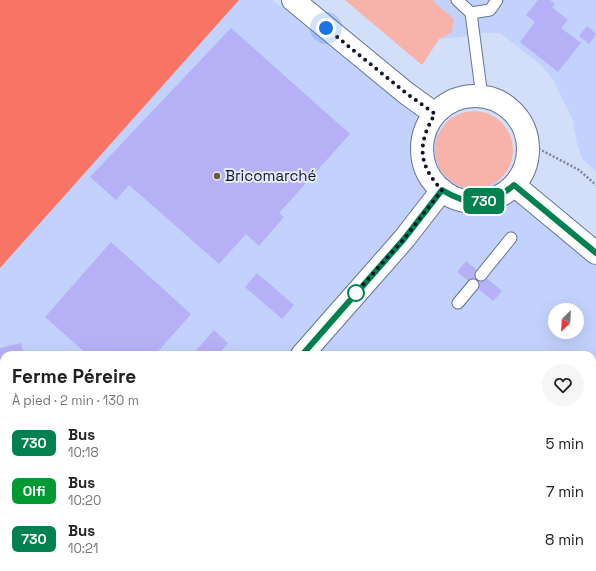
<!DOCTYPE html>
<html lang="fr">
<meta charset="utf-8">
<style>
body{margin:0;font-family:"Space Grotesk",sans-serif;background:#f6f6f6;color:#202124;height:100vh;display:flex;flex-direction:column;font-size:15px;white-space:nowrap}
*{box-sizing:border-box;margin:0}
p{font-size:13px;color:#757577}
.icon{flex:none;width:22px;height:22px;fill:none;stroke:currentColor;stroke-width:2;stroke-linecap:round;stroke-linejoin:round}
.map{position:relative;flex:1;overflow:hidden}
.panel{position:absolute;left:0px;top:351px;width:596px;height:220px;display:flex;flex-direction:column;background:#fff;border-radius:12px 12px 0 0;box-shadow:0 4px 16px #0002}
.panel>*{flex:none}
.badge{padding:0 8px;border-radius:6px;font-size:14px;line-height:26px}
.needle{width:26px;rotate:204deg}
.buttons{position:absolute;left:548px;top:303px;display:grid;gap:8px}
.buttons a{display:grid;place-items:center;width:36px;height:36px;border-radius:50%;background:#fff;box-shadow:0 4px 16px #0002;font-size:20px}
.you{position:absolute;width:20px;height:20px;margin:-10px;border:3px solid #fff;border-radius:50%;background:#1a73e8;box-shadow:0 0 0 6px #1a73e833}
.map>.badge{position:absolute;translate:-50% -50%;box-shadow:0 0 0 2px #fff}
.round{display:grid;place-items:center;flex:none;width:42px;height:42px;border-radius:21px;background:#f6f6f6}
.summary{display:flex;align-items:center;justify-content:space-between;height:68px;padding:0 12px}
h1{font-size:19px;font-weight:800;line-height:30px}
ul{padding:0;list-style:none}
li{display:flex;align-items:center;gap:12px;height:48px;padding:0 12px}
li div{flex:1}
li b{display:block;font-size:15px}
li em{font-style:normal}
li .badge{min-width:44px;font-weight:700;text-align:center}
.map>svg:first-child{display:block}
</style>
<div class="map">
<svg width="596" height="571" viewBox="0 0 596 571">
<rect width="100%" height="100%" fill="#d3def9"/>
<path fill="#c2d2fc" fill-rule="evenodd" d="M239,0H273L596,262V371L592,376V355H4V567H428L425,571H0V268ZM555,310H577V332H555Z
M345,0H596V171L582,159L577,143L573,120L554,81L542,66L500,33H472L461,37L439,39L422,65Z"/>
<path fill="#f7b3a9" d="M345,0H432L454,19L452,32L439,39L422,65Z
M435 150a39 39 0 1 1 78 0a39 39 0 1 1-78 0Z
M592,480L596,483V518L592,515Z
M470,567H561L566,571H467Z"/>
<path fill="#f97465" d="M0,0H239L0,268Z"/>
<path fill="#b6b0f7" d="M538,0H550L555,4L552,7L568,20L561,28L581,43L558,72L520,42L535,22L526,15Z
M587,26L596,34L589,44L579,36Z
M231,28L350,134L279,213L284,217L259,246L246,234L219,264L129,185L116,200L90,177Z
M111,242L191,314L155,355H88L45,317Z
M466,261L502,291L493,301L457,272Z
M257,273L294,305L282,319L245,287Z
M214,330L228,343L218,355H192Z
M21,343L24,355H4L3,442L0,427V348Z
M592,538L596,542V571H568L563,567H592Z
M23,567H147L148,571H23Z
M245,567H357L354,571H246Z"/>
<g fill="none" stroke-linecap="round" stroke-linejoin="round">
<defs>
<path id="service" d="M457,0L471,13
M482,97L471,13L490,10L497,0
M481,275L511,238
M458,303L473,285
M592,525L596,528"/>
<path id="minor" d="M302,355L404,239L442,190
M204,567L205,571"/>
<path id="secondary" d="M293,0L406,93L435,114
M422 149a53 53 0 1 1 106 0a53 53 0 1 1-106 0Z
M514,185L596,253"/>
</defs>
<use href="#service" stroke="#63729a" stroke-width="13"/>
<use href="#minor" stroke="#63729a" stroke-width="24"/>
<use href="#secondary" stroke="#63729a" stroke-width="24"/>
<path stroke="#7b849a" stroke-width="2.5" stroke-dasharray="2 2" stroke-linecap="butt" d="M528,143L579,170L596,185"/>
<use href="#service" stroke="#fff" stroke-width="11"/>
<use href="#minor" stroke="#fff" stroke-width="22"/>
<use href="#secondary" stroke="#fff" stroke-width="22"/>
</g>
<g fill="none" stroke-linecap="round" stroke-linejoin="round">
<defs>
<path id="line" d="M302,355L404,239L442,190C470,207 489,206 514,185L596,253"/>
</defs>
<use href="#line" stroke="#fff" stroke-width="9"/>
<use href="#line" stroke="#00814f" stroke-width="6"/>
<path stroke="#121727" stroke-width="4" stroke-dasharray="0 7.2" d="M326,28L406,93L435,114C417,144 418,165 442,190L404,239L352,297L356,293"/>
</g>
<circle fill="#705d2b" stroke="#e4ebfe" stroke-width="1.5" cx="217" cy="176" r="4"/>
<circle fill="#fff" stroke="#00814f" stroke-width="2" cx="356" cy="293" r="8"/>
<g text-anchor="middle" stroke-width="4" stroke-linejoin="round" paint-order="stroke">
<g font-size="15" fill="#121727" stroke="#e4ebfe" text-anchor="start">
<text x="225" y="181">Bricomarché</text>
</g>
</g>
</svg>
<div class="buttons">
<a><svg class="needle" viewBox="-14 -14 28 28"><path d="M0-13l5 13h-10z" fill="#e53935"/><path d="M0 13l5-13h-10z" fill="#757577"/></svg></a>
</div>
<div class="you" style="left:326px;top:28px"></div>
<b class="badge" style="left:484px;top:201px;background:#00814f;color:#fff">730</b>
<section class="panel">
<div class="summary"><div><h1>Ferme Péreire</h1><p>À pied · 2 min · 130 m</p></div><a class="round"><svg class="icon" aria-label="heart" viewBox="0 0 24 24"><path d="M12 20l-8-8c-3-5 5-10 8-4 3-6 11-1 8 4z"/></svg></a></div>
<ul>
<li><span class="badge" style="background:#00814f;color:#fff">730</span><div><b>Bus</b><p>10:18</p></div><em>5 min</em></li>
<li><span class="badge" style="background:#019a32;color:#fff">Olfi</span><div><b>Bus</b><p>10:20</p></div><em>7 min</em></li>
<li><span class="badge" style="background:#00814f;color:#fff">730</span><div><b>Bus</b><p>10:21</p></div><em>8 min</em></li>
</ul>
</section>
</div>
